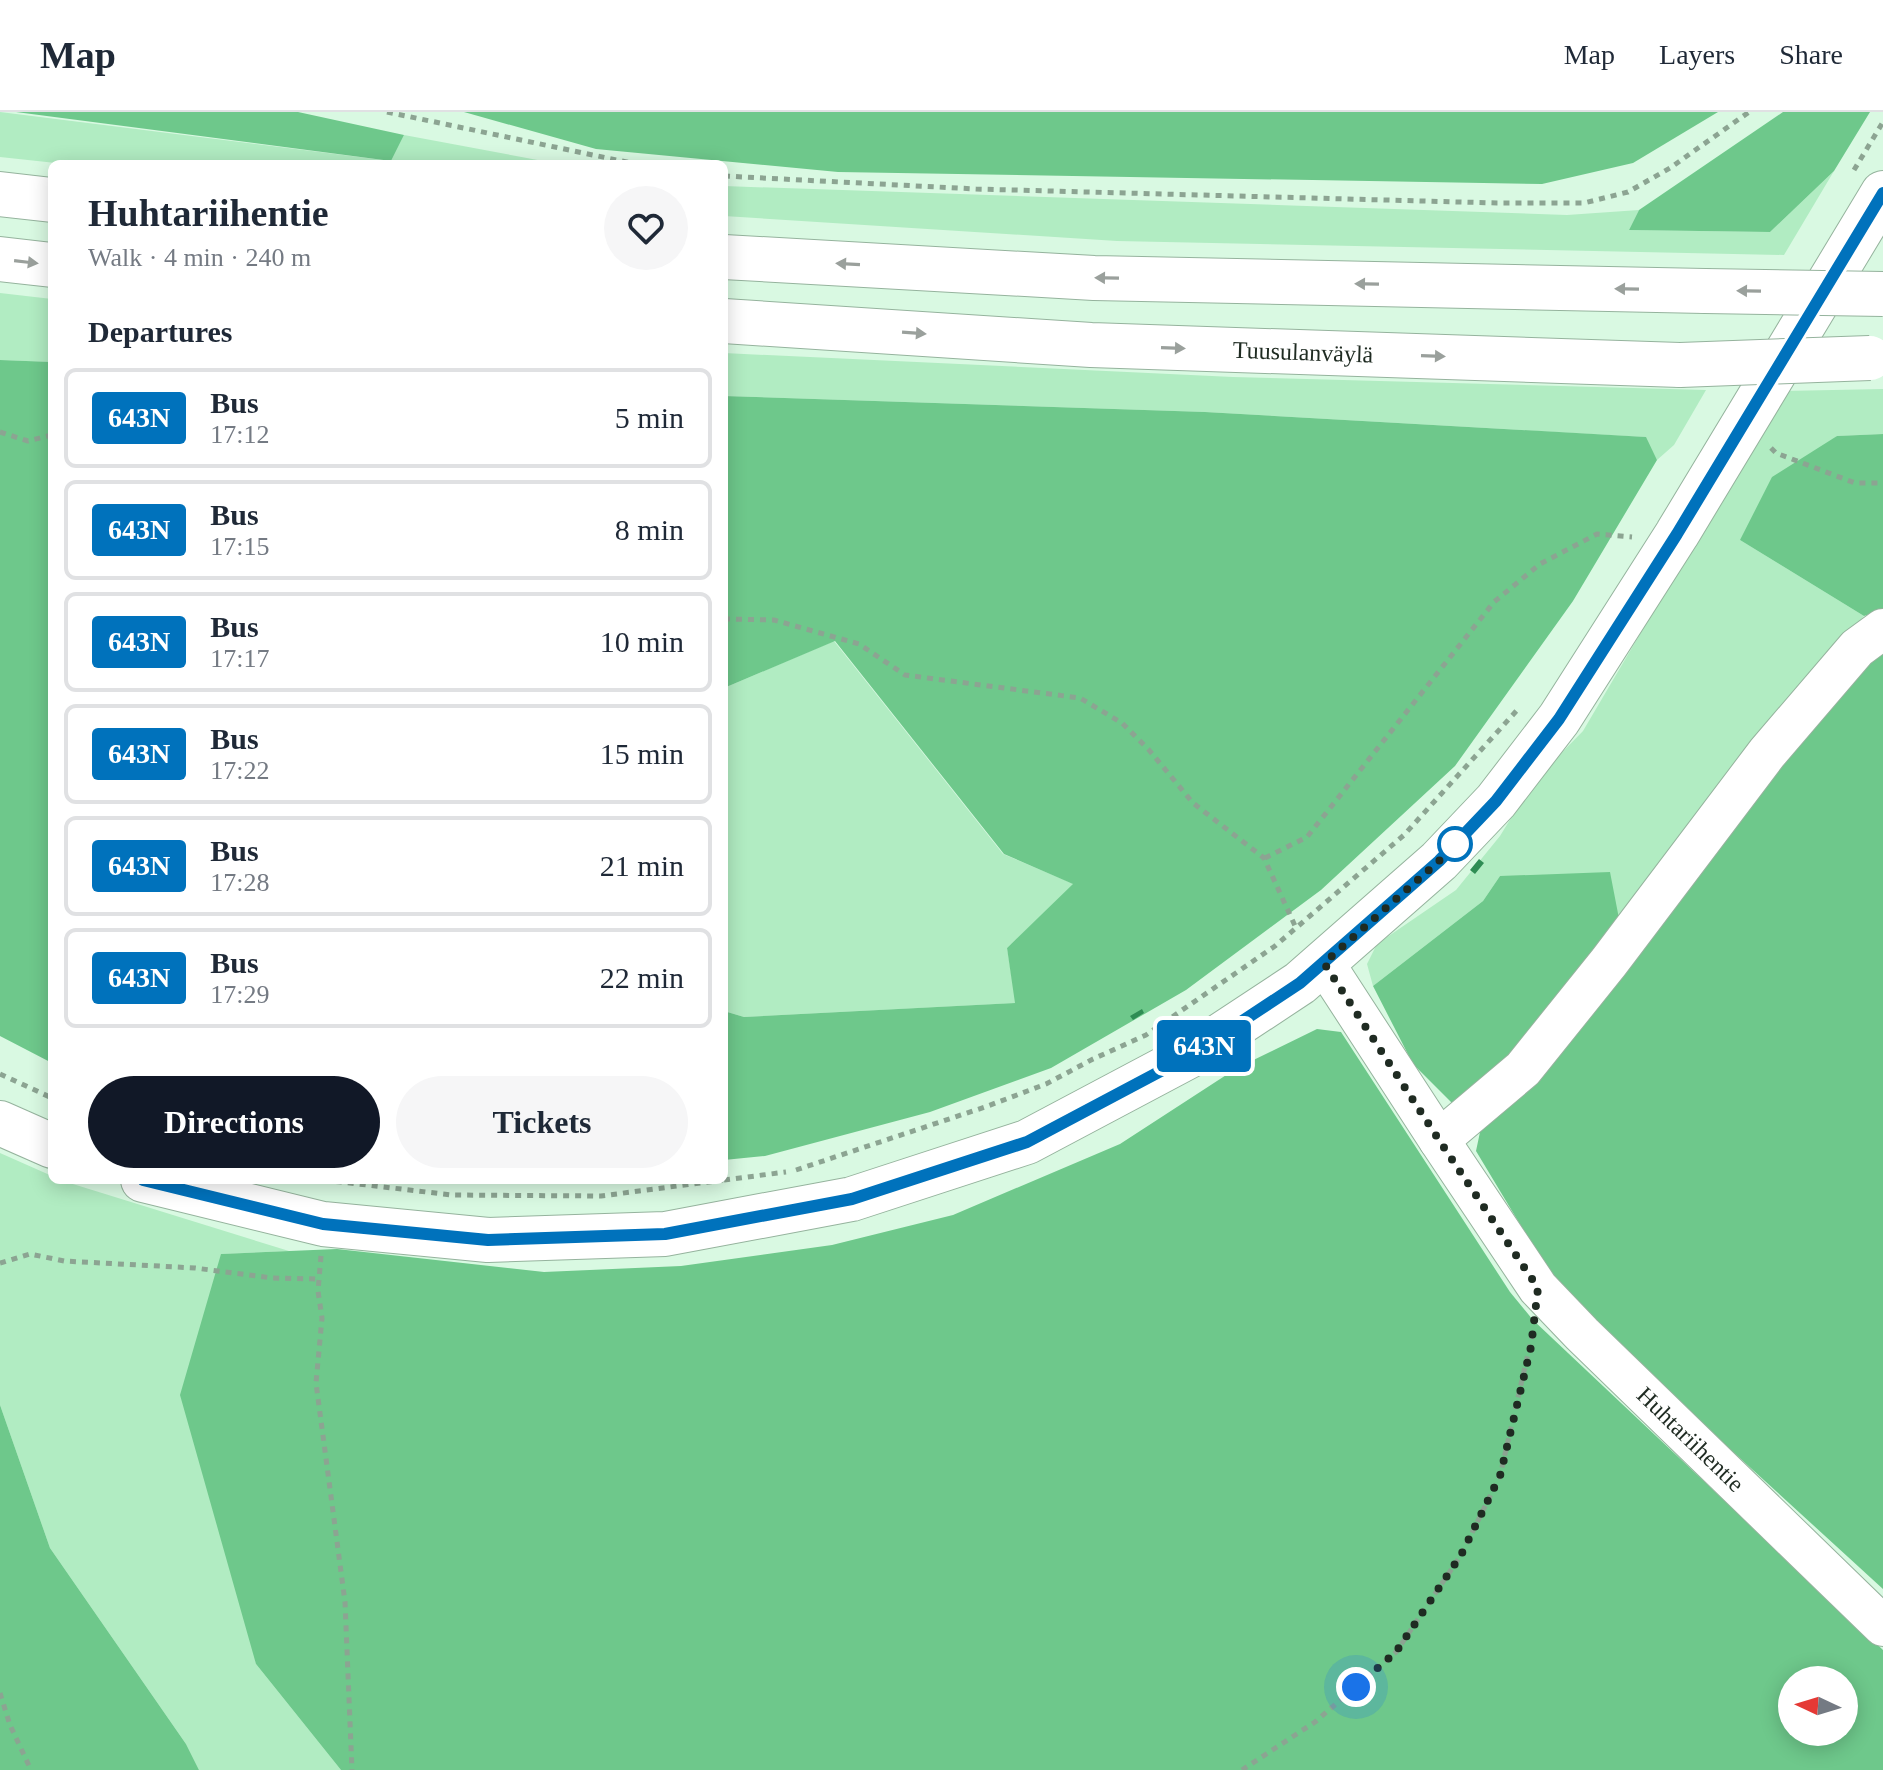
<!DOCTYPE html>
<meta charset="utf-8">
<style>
body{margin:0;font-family:Georgia,serif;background:#f6f6f7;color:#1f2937;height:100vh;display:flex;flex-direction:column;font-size:30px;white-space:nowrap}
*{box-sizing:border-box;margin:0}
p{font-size:26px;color:#747a83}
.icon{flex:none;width:44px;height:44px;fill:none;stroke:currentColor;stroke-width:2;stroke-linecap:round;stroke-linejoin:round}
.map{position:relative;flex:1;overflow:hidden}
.panel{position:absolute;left:48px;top:48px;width:680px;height:1024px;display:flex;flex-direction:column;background:#fff;border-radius:12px;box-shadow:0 4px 20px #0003}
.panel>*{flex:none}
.badge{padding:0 16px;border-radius:6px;font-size:28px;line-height:52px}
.needle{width:52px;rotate:274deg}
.fabs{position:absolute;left:1778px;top:1554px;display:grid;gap:16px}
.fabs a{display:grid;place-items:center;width:80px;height:80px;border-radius:50%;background:#fff;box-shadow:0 4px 20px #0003;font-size:40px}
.you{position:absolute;width:40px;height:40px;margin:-20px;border:6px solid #fff;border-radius:50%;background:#1a73e8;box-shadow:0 0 0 12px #1a73e833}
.map>.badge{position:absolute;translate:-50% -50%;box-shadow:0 0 0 4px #fff}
h2{padding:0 40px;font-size:30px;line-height:72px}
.round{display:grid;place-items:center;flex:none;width:84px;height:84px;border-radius:42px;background:#f6f6f7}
.overview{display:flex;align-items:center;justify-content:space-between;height:136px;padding:0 40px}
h1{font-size:38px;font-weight:800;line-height:60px}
.button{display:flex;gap:16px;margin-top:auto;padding:16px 40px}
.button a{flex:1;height:92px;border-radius:48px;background:#111827;color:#fff;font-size:32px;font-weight:800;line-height:92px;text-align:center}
.button a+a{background:#f6f6f7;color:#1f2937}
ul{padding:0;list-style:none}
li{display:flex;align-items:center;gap:24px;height:100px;margin:0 16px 12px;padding:0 24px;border:4px solid #e0e1e3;border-radius:12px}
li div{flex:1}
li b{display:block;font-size:30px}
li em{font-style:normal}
li .badge{min-width:88px;font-weight:700;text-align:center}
header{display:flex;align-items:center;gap:48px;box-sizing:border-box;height:112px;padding:0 40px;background:#fff;border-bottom:2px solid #e0e1e3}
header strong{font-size:38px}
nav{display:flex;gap:44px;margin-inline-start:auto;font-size:28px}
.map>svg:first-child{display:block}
</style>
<header>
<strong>Map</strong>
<nav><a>Map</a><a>Layers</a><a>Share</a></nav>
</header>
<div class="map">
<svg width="1883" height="1658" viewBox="0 0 1883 1658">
<rect width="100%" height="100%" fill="#d9f9e2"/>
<path fill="#b1ecc2" d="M0,0L391,49L404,23L559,52H65L0,45Z
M1834,59L1784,143L1117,129L724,104V74L1567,103L1639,98L1629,118L1770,120Z
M0,181L52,187V250L0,248Z
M724,241L1233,265L1706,278L1674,333L1657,348L1645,325L1205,300L724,284Z
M1883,277V322L1837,324L1740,428L1864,504L1716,678L1621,817L1500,764L1483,789L1373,874L1367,852L1377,832L1456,778L1500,724L1533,670L1583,619L1783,279Z
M834,529L1003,742L1074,772L1007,836L1016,891L744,905L724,899V576Z
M0,1041L52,1064V1068H60L289,1139L221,1142L256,1552L341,1658H199L186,1632L50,1436L0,1293Z"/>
<path fill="#6ec88b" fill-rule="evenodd" d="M16,0H298L404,23L391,49Z
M464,0H1718L1633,51L1542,72L838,60L596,37Z
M1783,0H1870L1834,59L1770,120L1629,118L1639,98Z
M0,248L52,250V951L0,924Z
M724,284L1205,300L1646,325L1657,348L1573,489L1455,654L1321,778L1186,878L1051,956L930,1000L765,1044L724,1048V899L744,905L1015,891L1007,836L1073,772L1004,742L835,529L724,576Z
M1883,322V498L1864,504L1740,428L1772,365L1837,324Z
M1883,536V1477L1602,1220L1551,1164L1476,1039L1483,1006L1822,594Z
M1610,760L1621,817L1520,952L1455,994L1413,952L1373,874L1483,789L1500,764Z
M1317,917L1341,920L1510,1180L1533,1208L1883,1538V1658H341L256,1552L180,1283L221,1142L337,1137L544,1160L681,1154L832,1133L953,1103L1120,1032L1237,956ZM1792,1568H1844V1620H1792Z
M0,1293L50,1436L186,1632L199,1658H0Z"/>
<path fill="#2f8d54" d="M1479,747L1484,751L1475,762L1470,758Z
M1142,897L1144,901L1133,908L1130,904Z"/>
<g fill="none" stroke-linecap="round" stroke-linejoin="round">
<defs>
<g id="minor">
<path id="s1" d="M1324,851L1439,1028L1538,1176L1582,1222L1883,1514"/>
<path d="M1439,1028L1523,957L1609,850L1767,641L1857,536L1883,517"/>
</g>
<path id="major" d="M0,1011L52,1034
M143,1068L323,1112L488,1128L665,1122L852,1087L1027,1030L1191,943L1300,871L1439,749L1496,689L1559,607L1677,422L1883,81"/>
<g id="highway">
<path d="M0,82L52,88"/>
<path d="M724,145L1094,166L1705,179"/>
<path d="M0,147L52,153"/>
<path id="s2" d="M724,209L1091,233L1680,253"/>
</g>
</defs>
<use href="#minor" stroke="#95b39d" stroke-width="42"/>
<use href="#major" stroke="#95b39d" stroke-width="46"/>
<use href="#highway" stroke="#95b39d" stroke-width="46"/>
<path stroke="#8ca492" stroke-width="5" stroke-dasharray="6 6" stroke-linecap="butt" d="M387,0L636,52
M1854,58L1883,10
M724,64L976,77L1497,91H1584L1628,80L1670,56L1749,0
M0,320L28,329L52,323
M1771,336L1776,341L1855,371H1883
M724,507L774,508L859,532L905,563L1080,586L1122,611L1149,638L1193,691L1264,746L1296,816
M1265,746L1307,725L1494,490L1540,452L1597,422L1632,425
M0,962L52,986
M796,1058L985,995L1046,972L1093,947L1146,923L1275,834L1404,723L1519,596
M324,1068L452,1083L601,1084L723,1068
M724,1068L786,1060
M321,1144L318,1179L322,1206L316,1271L345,1490L352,1658
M0,1151L30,1142L64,1149L195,1156L272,1166L319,1167
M0,1581L10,1613L31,1658
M1242,1658L1315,1610L1396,1540L1461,1443L1500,1364L1533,1220"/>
<use href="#minor" stroke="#fff" stroke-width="40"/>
<use href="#major" stroke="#fff" stroke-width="44"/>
<use href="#highway" stroke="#fff" stroke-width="44"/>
<defs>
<path id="highway-bridge" d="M1705,179L1883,182
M1680,253L1870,246"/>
</defs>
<use href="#highway-bridge" stroke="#95b39d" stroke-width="46" stroke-linecap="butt"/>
<use href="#highway-bridge" stroke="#fff" stroke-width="44"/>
</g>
<defs><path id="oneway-solid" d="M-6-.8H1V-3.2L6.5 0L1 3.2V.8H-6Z" transform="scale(2)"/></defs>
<g fill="#9aa09c">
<use href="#oneway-solid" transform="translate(26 150) rotate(7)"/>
<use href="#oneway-solid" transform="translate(848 152) rotate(-177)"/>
<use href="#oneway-solid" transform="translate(1107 166) rotate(-179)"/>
<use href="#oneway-solid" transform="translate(1367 172) rotate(-179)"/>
<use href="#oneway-solid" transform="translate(1627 177) rotate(-179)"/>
<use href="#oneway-solid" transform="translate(1749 179) rotate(-179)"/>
<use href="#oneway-solid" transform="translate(914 221) rotate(4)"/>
<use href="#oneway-solid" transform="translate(1173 236) rotate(2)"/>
<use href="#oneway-solid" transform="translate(1433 244) rotate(2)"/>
</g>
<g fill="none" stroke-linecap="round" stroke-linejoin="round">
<defs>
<path id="line" d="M143,1068L323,1112L488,1128L665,1122L852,1087L1027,1030L1191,943L1300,871L1439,749L1496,689L1559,607L1677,422L1883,81"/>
</defs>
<use href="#line" stroke="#fff" stroke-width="18"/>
<use href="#line" stroke="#0072bc" stroke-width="12"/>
<path stroke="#1f2b22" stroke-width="8" stroke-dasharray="0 14.4" d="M1356,1575L1396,1540L1461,1443L1500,1364L1531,1235L1538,1176L1439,1028L1324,851L1439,749L1458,729L1455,732"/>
</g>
<circle fill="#fff" stroke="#0072bc" stroke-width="4" cx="1455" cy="732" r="16"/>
<g text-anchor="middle" stroke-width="8" stroke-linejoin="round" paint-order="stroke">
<g font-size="24" fill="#1f2b22" stroke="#fff">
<text dy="8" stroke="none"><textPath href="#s2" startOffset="580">Tuusulanväylä</textPath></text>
<text dy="8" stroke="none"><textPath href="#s1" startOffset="604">Huhtariihentie</textPath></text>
</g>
</g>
</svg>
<div class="fabs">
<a><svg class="needle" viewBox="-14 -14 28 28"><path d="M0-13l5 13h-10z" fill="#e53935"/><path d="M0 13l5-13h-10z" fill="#747a83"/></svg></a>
</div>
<div class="you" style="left:1356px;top:1575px"></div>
<b class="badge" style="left:1204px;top:934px;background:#0072bc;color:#fff">643N</b>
<section class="panel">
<div class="overview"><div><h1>Huhtariihentie</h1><p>Walk · 4 min · 240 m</p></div><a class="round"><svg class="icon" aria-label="heart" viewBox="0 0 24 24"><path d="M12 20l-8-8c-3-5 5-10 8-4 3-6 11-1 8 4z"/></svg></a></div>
<h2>Departures</h2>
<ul>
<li><span class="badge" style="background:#0072bc;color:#fff">643N</span><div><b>Bus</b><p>17:12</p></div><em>5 min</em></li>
<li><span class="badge" style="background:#0072bc;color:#fff">643N</span><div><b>Bus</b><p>17:15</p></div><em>8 min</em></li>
<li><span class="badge" style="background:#0072bc;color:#fff">643N</span><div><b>Bus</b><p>17:17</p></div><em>10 min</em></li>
<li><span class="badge" style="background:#0072bc;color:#fff">643N</span><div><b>Bus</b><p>17:22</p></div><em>15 min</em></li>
<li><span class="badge" style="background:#0072bc;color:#fff">643N</span><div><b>Bus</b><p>17:28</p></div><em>21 min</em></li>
<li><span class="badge" style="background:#0072bc;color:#fff">643N</span><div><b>Bus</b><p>17:29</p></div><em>22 min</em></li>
</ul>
<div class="button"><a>Directions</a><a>Tickets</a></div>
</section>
</div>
